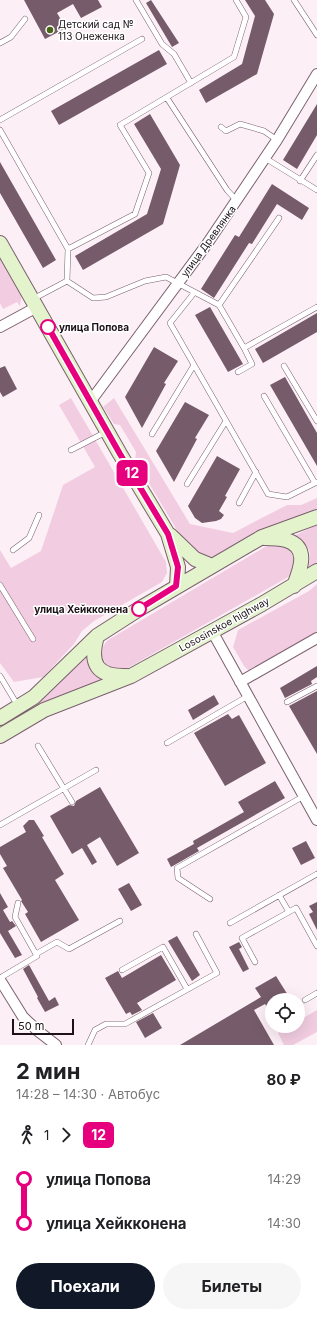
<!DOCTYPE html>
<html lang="ru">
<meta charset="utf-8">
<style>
body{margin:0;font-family:Inter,sans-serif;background:#f6f6f6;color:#202124;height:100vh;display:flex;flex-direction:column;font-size:15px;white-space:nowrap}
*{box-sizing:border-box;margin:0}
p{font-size:13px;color:#757577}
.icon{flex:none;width:22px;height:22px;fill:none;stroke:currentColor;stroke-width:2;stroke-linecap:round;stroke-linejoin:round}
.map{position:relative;height:1045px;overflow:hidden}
.side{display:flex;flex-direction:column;background:#fff;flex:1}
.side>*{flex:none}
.badge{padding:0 8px;border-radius:6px;font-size:14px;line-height:26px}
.buttons{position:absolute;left:265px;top:993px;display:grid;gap:8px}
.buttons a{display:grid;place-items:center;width:40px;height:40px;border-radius:50%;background:#fff;box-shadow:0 4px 16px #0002;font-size:20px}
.scale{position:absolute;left:12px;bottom:10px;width:62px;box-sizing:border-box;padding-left:4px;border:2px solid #1c1217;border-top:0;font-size:11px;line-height:14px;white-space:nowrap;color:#1c1217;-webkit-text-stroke:3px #fff;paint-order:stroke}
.map>.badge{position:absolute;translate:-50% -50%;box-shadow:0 0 0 2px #fff}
.legs{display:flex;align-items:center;gap:6px;height:44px;padding:0 16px;font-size:13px}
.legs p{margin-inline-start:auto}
.head{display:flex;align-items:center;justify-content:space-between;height:68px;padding:0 16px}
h1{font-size:22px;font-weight:700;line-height:30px}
.primary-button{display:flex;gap:8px;margin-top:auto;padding:8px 16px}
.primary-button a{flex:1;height:46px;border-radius:24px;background:#111827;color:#fff;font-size:16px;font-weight:700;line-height:46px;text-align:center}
.primary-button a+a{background:#f6f6f6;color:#202124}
ul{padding:0 16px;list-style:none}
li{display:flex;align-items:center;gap:14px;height:44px;font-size:15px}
li i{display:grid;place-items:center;width:6px;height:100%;margin:0 5px;background:currentColor}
li i::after{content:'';width:10px;height:10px;margin:-5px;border:3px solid;border-radius:50%;background:#fff}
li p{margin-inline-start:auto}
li:first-child i{background:linear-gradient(#0000 50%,currentColor 0)}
li:last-child i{background:linear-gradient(currentColor 50%,#0000 0)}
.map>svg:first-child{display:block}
</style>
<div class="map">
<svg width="317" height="1045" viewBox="0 0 317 1045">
<rect width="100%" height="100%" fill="#fcf0f6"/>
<path fill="#f2cde1" d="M0,255L22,294L20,306L17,302L3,309L0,303Z
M71,398L166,562L167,573L162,582L94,621L82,631L74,644L43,677L14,682L0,663V550L11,568L41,551L63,485L95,467L59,405Z
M114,398L190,524L233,533L287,505H301L317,498V511L275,524L211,559L197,556L184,542L135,460L136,452L120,425L114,424L103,407Z
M317,525V564L308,570C312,549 311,548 293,536Z
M275,544C278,545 282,545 285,546C297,551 297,567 290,576L126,669C109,675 93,654 108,640L265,547Z
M317,584V633L249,671L244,666L233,647L238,630L309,591Z
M87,656C89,668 92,673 102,680L40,705L0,729V724L38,701Z
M317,1010V1032L293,1045H284L278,1033L290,1026H298V1021Z"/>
<path fill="#765b6a" d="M24,0H98L102,7L81,18L73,4L57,13L66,28L45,39Z
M151,0L179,43L172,47L146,3Z
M245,0H265L274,14L257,74L206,103L199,90L242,64L255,16Z
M159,50L167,64L59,125L51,111Z
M317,104V135L297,169L283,160Z
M150,114L180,165L163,224L83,270L75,256L147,214L161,169L134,124Z
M0,162L56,260L43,268L0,193Z
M272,184L309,208L302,220L277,204L252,244L249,243L214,298L201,289L235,235L239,237Z
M210,307L243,364L228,372L195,315Z
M317,313V332L263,363L255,349Z
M154,347L178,361L164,383L166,384L142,428L125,397Z
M5,366L17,389L3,397L0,392V368Z
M285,377L317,433V466L270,385Z
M185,402L209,415L195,438L197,439L174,482L156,451Z
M217,456L240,469L225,496L227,497L219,511L224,515L221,519L216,521L202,523L195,518L188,506Z
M317,666V677L311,681L312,684L285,698L280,688Z
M317,691V754L289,706Z
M214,695L219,704L193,720L188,710Z
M228,714L232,719L239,715L266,763L225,786L194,733Z
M275,781L285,798L197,848L199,851L171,867L167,859L194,844L193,841L244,812L238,802Z
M100,787L139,853L117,866L100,837L87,845L97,862L92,865L82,848L72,854L50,816L69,805L74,806L76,801Z
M29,820H34L44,836L42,837L64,874L55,880L79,920L41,942L25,914L28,912L21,901L22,900L3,868L7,866L0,854V847L26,832L23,826Z
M306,841L315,858L301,865L292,848Z
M129,883L142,905L131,911L118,889Z
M0,893L8,907L3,910L10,922L12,921L16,926L8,931L22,955L15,958L0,933Z
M317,902V930L309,914L313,912L309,906Z
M177,936L200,975L192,981L168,941Z
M239,942L242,947L239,949L249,969L243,972L229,947Z
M161,955L176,980L137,1003L142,1010L132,1015L130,1012L126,1014L105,978L118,971L122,978Z
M29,965L49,1001L55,997L59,1005L45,1012L37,998L38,997L23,969Z
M276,976L291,1000H272V1015L265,1004L254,1010L274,1045H180L261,997L255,988Z
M153,1013L162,1028L145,1038L136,1022Z"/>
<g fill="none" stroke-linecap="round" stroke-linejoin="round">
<defs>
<path id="lane" d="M136,0L162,44L174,54L191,83
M294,0L317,35
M0,43L11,37L25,19
M167,98L227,190L237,201
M0,120L142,39
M221,127L226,131L240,124L264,131L277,140
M0,130L68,249L67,281
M265,158L317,190
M300,181L317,155
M68,249L135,214L149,173L120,125L234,57L246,17L236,0
M67,281L93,298L106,297L145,281L166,277L219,305L279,218
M194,293L170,323L268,494L287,497L315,483
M33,299L67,281
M219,305L244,348L317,307
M284,366L317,421
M238,372L252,364L244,348
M264,396L315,483L317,482
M152,434L194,365
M71,450L106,432
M187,484L226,421
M239,503L256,472
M13,550L29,538L39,515
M0,585L33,639
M0,676L18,706
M287,702L317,686
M167,743L248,696
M38,746L72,802
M0,825L96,770
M279,895L289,912
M210,899L178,878L177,868L304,796
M230,923L317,874
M36,954L57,942L69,949L120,921
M255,962L242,938L296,908L317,946
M122,970L163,947L187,989
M0,978L37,956L15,917L18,903
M305,1000L317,993
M88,1045L95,1030L106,1024H125L217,973L196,934"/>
<path id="street" d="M0,327L37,307
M90,402L207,244L277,140L317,74
M212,631L317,820
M240,682L317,638
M0,980L23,1017L38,1031L56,1045"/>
<path id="secondary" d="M0,243L120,454L168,534L178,567L177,586
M170,535L195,559L212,566
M264,538C271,538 279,538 286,540C310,547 300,570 294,586
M97,636C89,664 97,677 127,676
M0,718L34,697L97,636L139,609L262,537L317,517
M0,736L44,710L131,676L262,604L317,571"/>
</defs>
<use href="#lane" stroke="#7a606e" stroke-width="6"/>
<use href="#street" stroke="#7a606e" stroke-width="12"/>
<use href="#secondary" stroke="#7a606e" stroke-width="16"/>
<use href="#lane" stroke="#fff" stroke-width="5"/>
<use href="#street" stroke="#fff" stroke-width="10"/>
<use href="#secondary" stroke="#e3f3cc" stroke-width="14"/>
</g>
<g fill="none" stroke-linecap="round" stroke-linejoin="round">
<defs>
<path id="line-1" d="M48,327L120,454L168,534L178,567L176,586L139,609"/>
</defs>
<use href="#line-1" stroke="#fff" stroke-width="9"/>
<use href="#line-1" stroke="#e6007e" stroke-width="6"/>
</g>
<circle fill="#486517" stroke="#fff" stroke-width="1.5" cx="50" cy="30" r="4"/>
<g fill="#fff" stroke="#e6007e" stroke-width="2">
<circle cx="48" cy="327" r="7"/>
<circle cx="139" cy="609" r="7"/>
</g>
<g text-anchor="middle" stroke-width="3" stroke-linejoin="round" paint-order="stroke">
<g font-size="10" fill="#1c1217" stroke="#fff" text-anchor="start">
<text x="58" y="28">Детский сад №<tspan x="58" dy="12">113 Онеженка</tspan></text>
</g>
<g font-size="10" fill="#1c1217" stroke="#fff">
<text transform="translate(208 241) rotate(-54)" y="4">улица Древлянка</text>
<text transform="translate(224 624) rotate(-29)" y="4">Lososinskoe highway</text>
</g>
<g font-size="10" font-weight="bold" fill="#1c1217" stroke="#fff" text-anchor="start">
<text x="59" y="331">улица Попова</text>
<text x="128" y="613" text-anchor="end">улица Хейкконена</text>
</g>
</g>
</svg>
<div class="buttons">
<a><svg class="icon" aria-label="locate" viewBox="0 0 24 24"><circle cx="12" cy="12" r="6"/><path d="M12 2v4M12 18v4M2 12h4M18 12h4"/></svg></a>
</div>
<div class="scale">50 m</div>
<b class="badge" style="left:132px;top:473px;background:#e6007e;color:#fff">12</b>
</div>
<section class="side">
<div class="head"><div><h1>2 мин</h1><p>14:28 – 14:30 · Автобус</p></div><b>80 ₽</b></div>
<div class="legs"><svg class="icon" aria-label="walk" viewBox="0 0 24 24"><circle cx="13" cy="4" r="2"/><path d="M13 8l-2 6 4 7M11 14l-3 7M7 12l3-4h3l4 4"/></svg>1<svg class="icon" aria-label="forward" viewBox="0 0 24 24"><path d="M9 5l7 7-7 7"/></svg><b class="badge" style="background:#e6007e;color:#fff">12</b></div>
<ul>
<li><i style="color:#e6007e"></i><b>улица Попова</b><p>14:29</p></li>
<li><i style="color:#e6007e"></i><b>улица Хейкконена</b><p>14:30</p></li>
</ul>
<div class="primary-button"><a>Поехали</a><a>Билеты</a></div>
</section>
